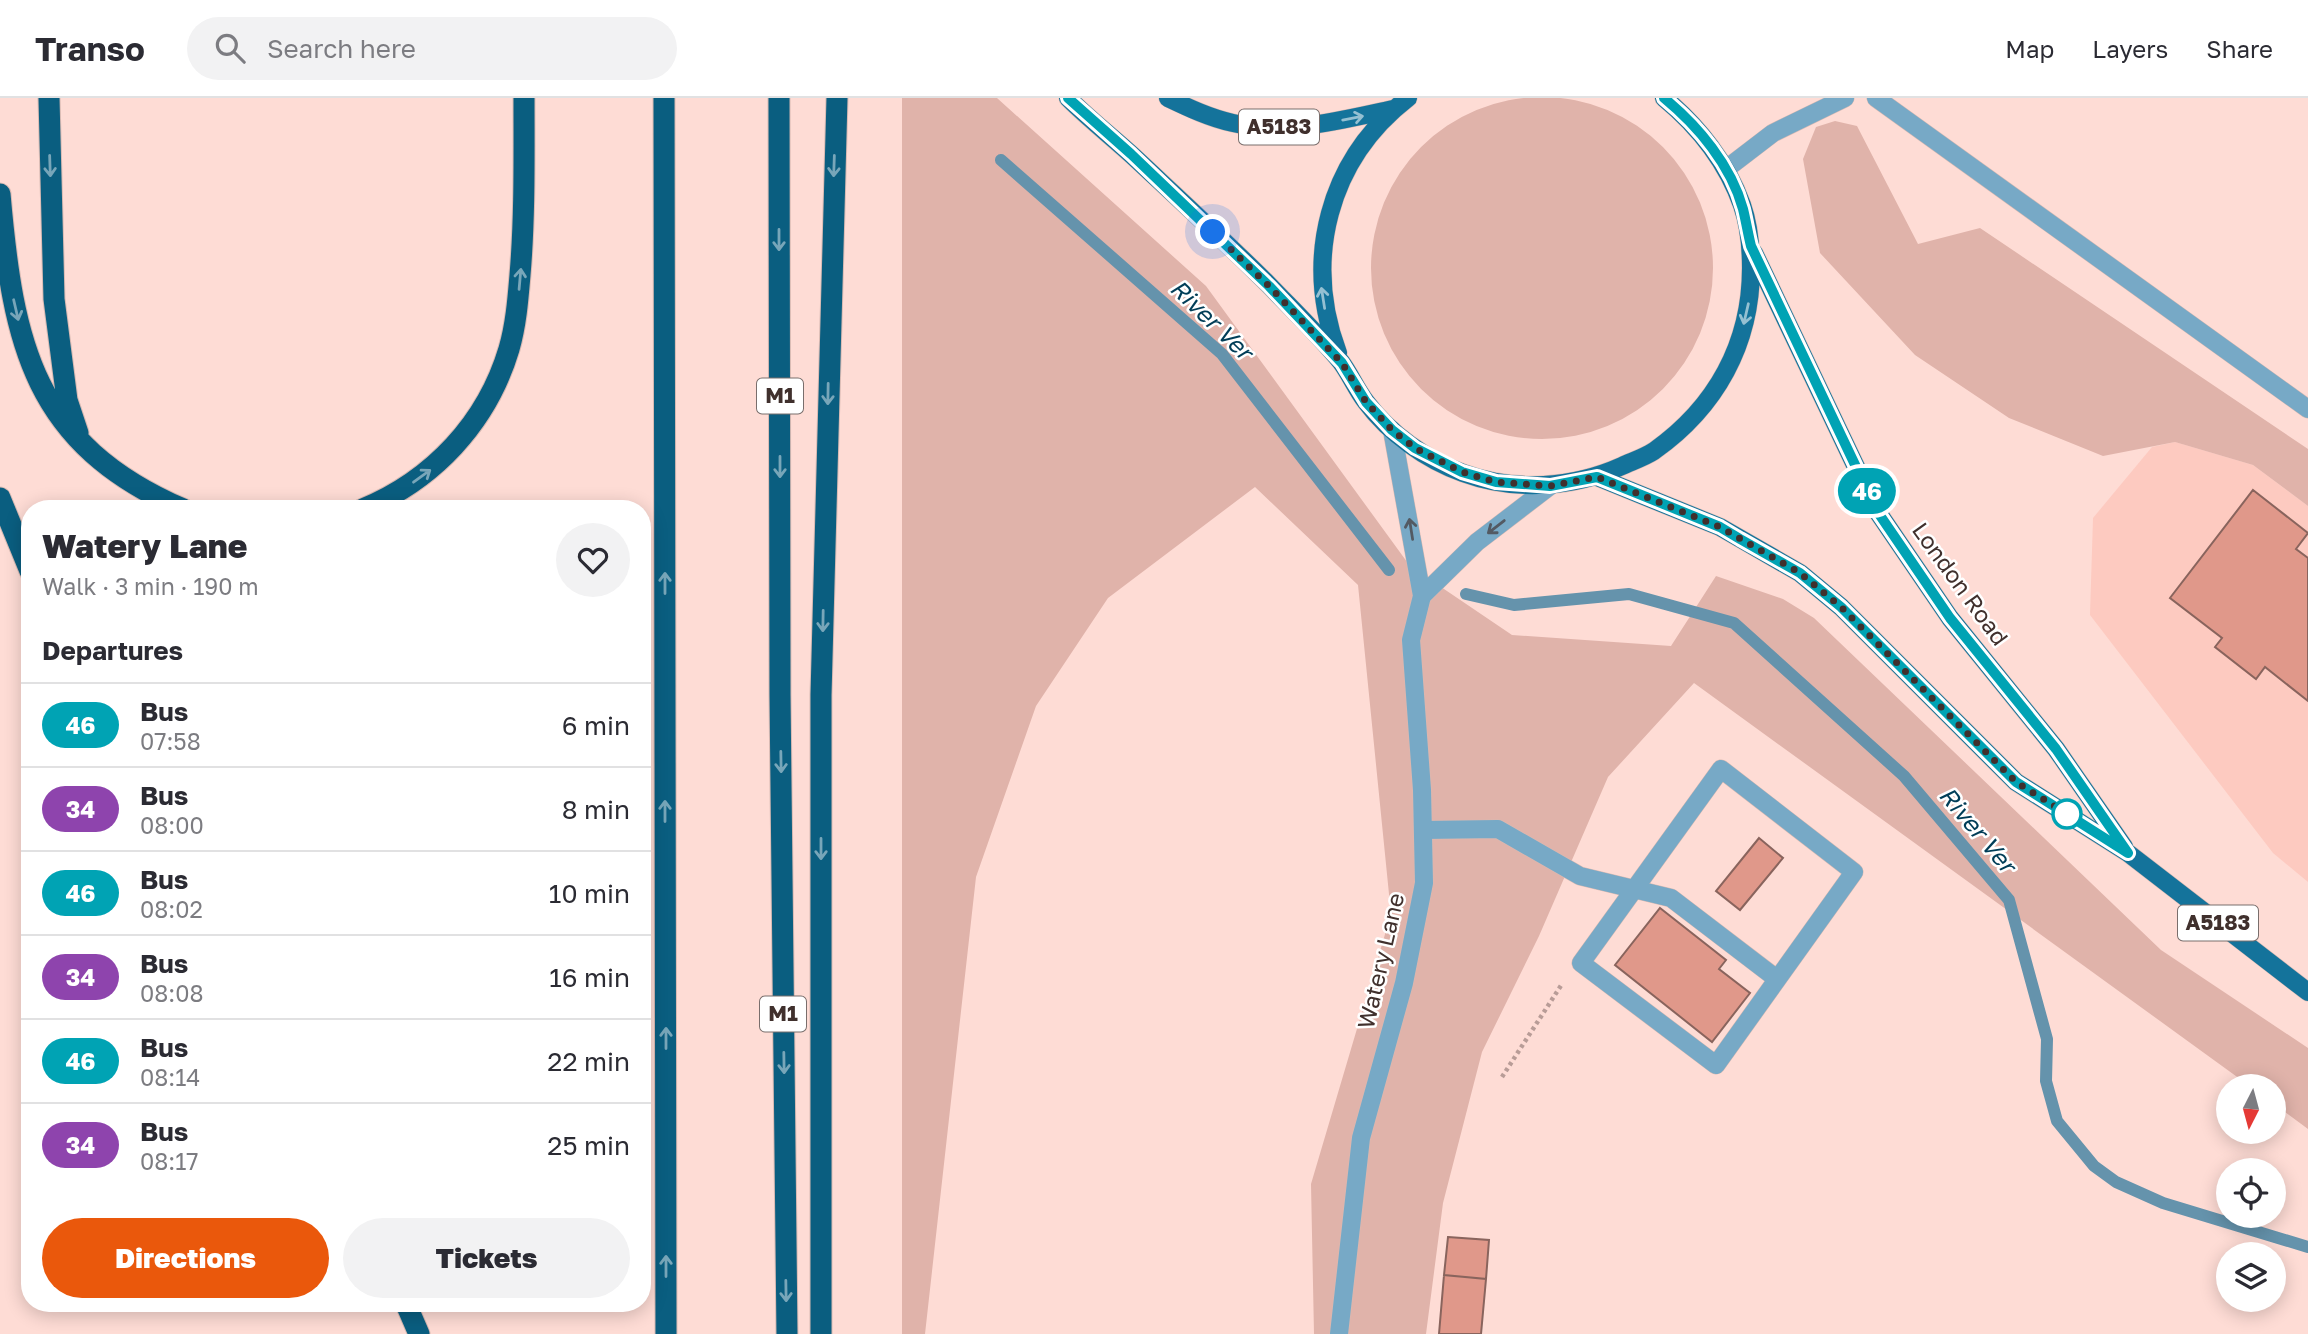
<!DOCTYPE html>
<meta charset="utf-8">
<style>
body{margin:0;font-family:"Golos Text",sans-serif;background:#f2f2f3;color:#2b2b33;height:100vh;display:flex;flex-direction:column;font-size:26px;white-space:nowrap}
*{box-sizing:border-box;margin:0}
p{font-size:23px;color:#7c7c81}
.icon{flex:none;width:38px;height:38px;fill:none;stroke:currentColor;stroke-width:2;stroke-linecap:round;stroke-linejoin:round}
.map{position:relative;flex:1;overflow:hidden}
.panel{position:absolute;left:21px;top:402px;width:630px;height:812px;display:flex;flex-direction:column;background:#fff;border-radius:28px;box-shadow:0 4px 18px #0003}
.panel>*{flex:none}
.badge{padding:0 14px;border-radius:23px;font-size:24px;line-height:46px}
.needle{width:46px;rotate:186deg}
.fabs{position:absolute;left:2216px;top:976px;display:grid;gap:14px}
.fabs a{display:grid;place-items:center;width:70px;height:70px;border-radius:50%;background:#fff;box-shadow:0 4px 18px #0003;font-size:35px}
.you{position:absolute;width:35px;height:35px;margin:-18px;border:5px solid #fff;border-radius:50%;background:#1a73e8;box-shadow:0 0 0 10px #1a73e833}
.map>.badge{position:absolute;translate:-50% -50%;box-shadow:0 0 0 4px #fff}
h2{padding:0 21px;font-size:26px;line-height:63px}
.round{display:grid;place-items:center;flex:none;width:74px;height:74px;border-radius:37px;background:#f2f2f3}
.overview{display:flex;align-items:center;justify-content:space-between;height:119px;padding:0 21px}
h1{font-size:33px;font-weight:800;line-height:52px}
.button{display:flex;gap:14px;margin-top:auto;padding:14px 21px}
.button a{flex:1;height:80px;border-radius:42px;background:#ea580c;color:#fff;font-size:28px;font-weight:800;line-height:80px;text-align:center}
.button a+a{background:#f2f2f3;color:#2b2b33}
ul{padding:0;list-style:none}
li{display:flex;align-items:center;gap:21px;height:84px;padding:0 21px;border-top:2px solid #e1e1e2}
li div{flex:1}
li b{display:block;font-size:26px}
li em{font-style:normal}
li .badge{min-width:77px;font-weight:700;text-align:center}
header{display:flex;align-items:center;gap:42px;box-sizing:border-box;height:98px;padding:0 35px;background:#fff;border-bottom:2px solid #e1e1e2}
header strong{font-size:33px}
nav{display:flex;gap:38px;margin-inline-start:auto;font-size:24px}
.search{width:490px;height:63px;background:#f2f2f3;display:flex;align-items:center;gap:18px;box-sizing:border-box;padding:0 24px;border-radius:38px;color:#7c7c81;font-size:26px}
.map>svg:first-child{display:block}
</style>
<header>
<strong>Transo</strong>
<div class="search"><svg class="icon" aria-label="search" viewBox="0 0 24 24"><circle cx="10" cy="10" r="6"/><path d="M15 15l6 6"/></svg>Search here</div>
<nav><a>Map</a><a>Layers</a><a>Share</a></nav>
</header>
<div class="map">
<svg width="2308" height="1236" viewBox="0 0 2308 1236">
<rect width="100%" height="100%" fill="#fedcd5"/>
<path fill="#fdcac0" d="M2175,344L2253,367L2308,408V784L2273,755L2090,517L2093,420L2152,349Z"/>
<path fill="#e0b3aa" d="M1371 170a171 171 0 1 1 342 0a171 171 0 1 1-342 0Z
M902,0H997L1206,188L1410,468L1512,537L1671,548L1716,478L1783,501L1814,520L2161,852L2308,950V1031L2273,1005V989H2251L1694,585L1608,679L1539,838L1482,954L1443,1105L1426,1236H1314L1311,1086L1391,816L1358,487L1255,389L1108,500L1036,608L976,779L925,1236H902Z
M1835,23L1857,28L1918,146L1980,130L2308,351V408L2253,367L2175,344L2103,358L2009,320L1915,257L1820,155L1803,61L1816,29Z"/>
<g fill="none" stroke-linecap="round" stroke-linejoin="round">
<path stroke="#6593ac" stroke-width="12" d="M1001,62L1222,256L1389,472
M1466,496L1514,507L1629,496L1734,525L1904,678L2009,802L2047,941L2046,983L2057,1023L2094,1068L2116,1084L2163,1105L2308,1149"/>
</g>
<path fill="#e0988a" stroke="#89645d" stroke-width="2" d="M2253,392L2308,435L2296,451L2308,460V603L2265,569L2256,581L2215,549L2222,540L2170,500Z
M1759,740L1783,760L1740,812L1716,793Z
M1660,810L1726,862L1719,871L1750,895L1712,944L1615,867Z
M1448,1139L1489,1142L1486,1181L1444,1177Z
M1444,1177L1486,1181L1481,1236H1439Z"/>
<g fill="none" stroke-linecap="round" stroke-linejoin="round">
<defs>
<path id="lane" d="M1876,0L2308,311
M1726,71L1773,35L1845,0
M1721,671L1854,774L1716,967L1581,865Z
M1423,732L1498,731L1580,778L1671,800L1777,881"/>
<path id="street" d="M1422,498L1477,444L1550,388
M1339,1236L1361,1040L1404,885L1424,785L1422,692L1411,542L1422,498L1392,332"/>
<path id="primary" d="M1068,0C1089,21 1112,39 1134,59C1179,101 1225,143 1269,187C1293,212 1319,237 1341,264C1350,276 1356,291 1366,304C1389,335 1426,362 1463,375C1515,394 1573,390 1622,368C1633,363 1645,359 1654,353C1716,309 1751,246 1751,170C1751,149 1749,127 1742,107C1727,65 1698,28 1664,0
M1168,0C1189,10 1210,20 1233,25C1287,37 1341,22 1393,11
M1754,155L1877,413L1950,520L2056,651L2124,749
M1338,255C1303,161 1328,62 1408,0
M1597,379L1720,429L1800,475L1841,509L2016,684L2128,755L2308,894"/>
<path id="highway" d="M49,0L54,201L67,302L78,335
M664,0L666,1236
M779,0L780,596L787,1236
M0,96C13,246 33,346 183,411
M0,400L30,473
M363,411C433,382 487,325 509,251C516,227 518,201 520,177C525,118 524,59 524,0
M406,1206L419,1236
M821,1236V597L837,0"/>
</defs>
<use href="#lane" stroke="#d8bab3" stroke-width="19"/>
<use href="#street" stroke="#d8bab3" stroke-width="19"/>
<use href="#primary" stroke="#d8bab3" stroke-width="19"/>
<use href="#highway" stroke="#d8bab3" stroke-width="23"/>
<path stroke="#b89c97" stroke-width="4.5" stroke-dasharray="3.5 3.5" stroke-linecap="butt" d="M1502,979L1562,886"/>
<use href="#lane" stroke="#77a9c6" stroke-width="18"/>
<use href="#street" stroke="#77a9c6" stroke-width="18"/>
<use href="#primary" stroke="#14739b" stroke-width="18"/>
<use href="#highway" stroke="#0a5e80" stroke-width="21"/>
</g>
<defs><path id="oneway-shaft" d="M-6 0H5M1.5-3L5.5 0L1.5 3" fill="none" stroke-width="1.6" stroke-linecap="round" stroke-linejoin="round" transform="scale(1.75)"/></defs>
<g stroke="#95c0d2">
<use href="#oneway-shaft" transform="translate(1353 20) rotate(-11)"/>
<use href="#oneway-shaft" transform="translate(1323 200) rotate(-99)"/>
<use href="#oneway-shaft" transform="translate(1746 216) rotate(103)"/>
</g>
<g stroke="#78a6b9">
<use href="#oneway-shaft" transform="translate(50 68) rotate(88)"/>
<use href="#oneway-shaft" transform="translate(834 68) rotate(92)"/>
<use href="#oneway-shaft" transform="translate(779 142) rotate(90)"/>
<use href="#oneway-shaft" transform="translate(520 181) rotate(-85)"/>
<use href="#oneway-shaft" transform="translate(16 212) rotate(77)"/>
<use href="#oneway-shaft" transform="translate(828 296) rotate(91)"/>
<use href="#oneway-shaft" transform="translate(780 369) rotate(90)"/>
<use href="#oneway-shaft" transform="translate(422 378) rotate(-36)"/>
<use href="#oneway-shaft" transform="translate(665 485) rotate(-90)"/>
<use href="#oneway-shaft" transform="translate(823 523) rotate(91)"/>
<use href="#oneway-shaft" transform="translate(781 664) rotate(89)"/>
<use href="#oneway-shaft" transform="translate(665 713) rotate(-90)"/>
<use href="#oneway-shaft" transform="translate(821 751) rotate(90)"/>
<use href="#oneway-shaft" transform="translate(666 940) rotate(-90)"/>
<use href="#oneway-shaft" transform="translate(784 965) rotate(89)"/>
<use href="#oneway-shaft" transform="translate(666 1168) rotate(-90)"/>
<use href="#oneway-shaft" transform="translate(786 1193) rotate(89)"/>
</g>
<g stroke="#535a63">
<use href="#oneway-shaft" transform="translate(1496 429) rotate(142)"/>
<use href="#oneway-shaft" transform="translate(1411 431) rotate(-99)"/>
</g>
<g fill="none" stroke-linecap="round" stroke-linejoin="round">
<defs>
<path id="line" d="M1068,0L1131,56L1269,188L1342,265L1366,304L1392,332L1415,350L1462,374L1496,384L1550,388L1597,379L1720,429L1740,441L1800,475L1841,509L2016,684L2128,755L2056,651L1950,520L1877,413L1751,148C1748,136 1746,123 1743,111C1731,67 1698,28 1664,0"/>
</defs>
<use href="#line" stroke="#fff" stroke-width="16"/>
<use href="#line" stroke="#00a3b4" stroke-width="10"/>
<path stroke="#40302d" stroke-width="7" stroke-dasharray="0 12.6" d="M1213,134L1269,188L1342,265L1366,304L1392,332L1415,350L1462,374L1496,384L1550,388L1597,379L1720,429L1800,475L1841,509L2016,684L2067,716"/>
</g>
<circle fill="#fff" stroke="#00a3b4" stroke-width="3.5" cx="2067" cy="716" r="14"/>
<g text-anchor="middle" stroke-width="5" stroke-linejoin="round" paint-order="stroke">
<g fill="#fff" stroke="#796e6c" stroke-width="2">
<rect x="1239" y="11.5" width="80" height="35" rx="5"/>
<rect x="757" y="280.5" width="46" height="35" rx="5"/>
<rect x="2178" y="807.5" width="80" height="35" rx="5"/>
<rect x="760" y="898.5" width="46" height="35" rx="5"/>
</g>
<g font-size="21" font-weight="bold" fill="#40302d">
<text x="1279" y="36">A5183</text>
<text x="780" y="305">M1</text>
<text x="2218" y="832">A5183</text>
<text x="783" y="923">M1</text>
</g>
<g font-size="23" fill="#40302d" stroke="#fff">
<text transform="translate(1960 486) rotate(54)" y="8">London Road</text>
<text transform="translate(1381 863) rotate(-77)" y="8">Watery Lane</text>
</g>
<g font-size="24" font-style="italic" fill="#003d57" stroke="#fff">
<text transform="translate(1211 222) rotate(44)" y="8">River Ver</text>
<text transform="translate(1977 732) rotate(50)" y="8">River Ver</text>
</g>
</g>
</svg>
<div class="fabs">
<a><svg class="needle" viewBox="-14 -14 28 28"><path d="M0-13l5 13h-10z" fill="#e53935"/><path d="M0 13l5-13h-10z" fill="#7c7c81"/></svg></a>
<a><svg class="icon" aria-label="locate" viewBox="0 0 24 24"><circle cx="12" cy="12" r="6"/><path d="M12 2v4M12 18v4M2 12h4M18 12h4"/></svg></a>
<a><svg class="icon" aria-label="layers" viewBox="0 0 24 24"><path d="M12 4l9 5-9 5-9-5zM3 14l9 5 9-5"/></svg></a>
</div>
<div class="you" style="left:1213px;top:134px"></div>
<b class="badge" style="left:1867px;top:393px;background:#00a3b4;color:#fff">46</b>
<section class="panel">
<div class="overview"><div><h1>Watery Lane</h1><p>Walk · 3 min · 190 m</p></div><a class="round"><svg class="icon" aria-label="heart" viewBox="0 0 24 24"><path d="M12 20l-8-8c-3-5 5-10 8-4 3-6 11-1 8 4z"/></svg></a></div>
<h2>Departures</h2>
<ul>
<li><span class="badge" style="background:#00a3b4;color:#fff">46</span><div><b>Bus</b><p>07:58</p></div><em>6 min</em></li>
<li><span class="badge" style="background:#8e44ad;color:#fff">34</span><div><b>Bus</b><p>08:00</p></div><em>8 min</em></li>
<li><span class="badge" style="background:#00a3b4;color:#fff">46</span><div><b>Bus</b><p>08:02</p></div><em>10 min</em></li>
<li><span class="badge" style="background:#8e44ad;color:#fff">34</span><div><b>Bus</b><p>08:08</p></div><em>16 min</em></li>
<li><span class="badge" style="background:#00a3b4;color:#fff">46</span><div><b>Bus</b><p>08:14</p></div><em>22 min</em></li>
<li><span class="badge" style="background:#8e44ad;color:#fff">34</span><div><b>Bus</b><p>08:17</p></div><em>25 min</em></li>
</ul>
<div class="button"><a>Directions</a><a>Tickets</a></div>
</section>
</div>
